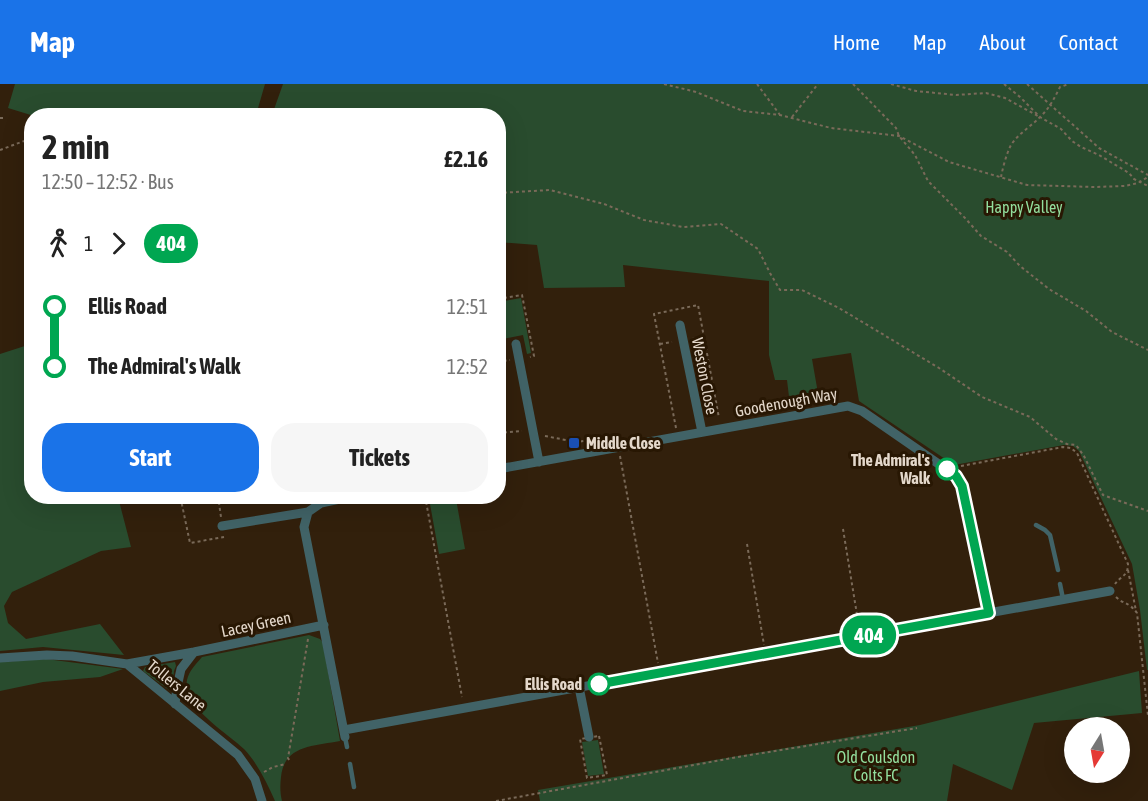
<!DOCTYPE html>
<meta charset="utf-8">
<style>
body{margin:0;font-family:"Asap Condensed",sans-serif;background:#f6f6f6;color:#222;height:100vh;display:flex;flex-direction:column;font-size:22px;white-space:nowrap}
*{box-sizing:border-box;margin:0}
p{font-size:20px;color:#767676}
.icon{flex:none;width:33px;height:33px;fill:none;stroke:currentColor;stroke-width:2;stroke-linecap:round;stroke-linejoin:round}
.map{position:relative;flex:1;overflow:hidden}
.sheet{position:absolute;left:24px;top:24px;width:482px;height:396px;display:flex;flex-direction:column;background:#fff;border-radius:24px;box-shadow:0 6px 24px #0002}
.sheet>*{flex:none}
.badge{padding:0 12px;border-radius:20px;font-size:21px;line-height:39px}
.needle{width:39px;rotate:191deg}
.fabs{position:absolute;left:1064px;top:633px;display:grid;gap:12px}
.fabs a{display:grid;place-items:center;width:66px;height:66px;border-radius:50%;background:#fff;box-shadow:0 6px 24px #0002;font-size:30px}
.map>.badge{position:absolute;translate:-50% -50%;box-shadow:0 0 0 3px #fff}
.legs{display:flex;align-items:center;gap:9px;height:66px;padding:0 18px;font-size:20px}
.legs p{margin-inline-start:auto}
.head{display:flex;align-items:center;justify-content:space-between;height:102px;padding:0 18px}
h1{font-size:33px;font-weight:700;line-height:45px}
.action{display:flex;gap:12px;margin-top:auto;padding:12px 18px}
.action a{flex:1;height:69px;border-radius:24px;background:#1a73e8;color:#fff;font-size:24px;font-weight:700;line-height:69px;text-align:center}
.action a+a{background:#f6f6f6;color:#222}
ul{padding:0 18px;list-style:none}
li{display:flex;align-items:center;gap:21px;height:60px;font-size:22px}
li i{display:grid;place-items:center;width:9px;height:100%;margin:0 8px;background:currentColor}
li i::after{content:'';width:15px;height:15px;margin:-8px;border:4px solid;border-radius:50%;background:#fff}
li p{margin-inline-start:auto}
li:first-child i{background:linear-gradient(#0000 50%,currentColor 0)}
li:last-child i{background:linear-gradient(currentColor 50%,#0000 0)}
header{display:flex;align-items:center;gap:36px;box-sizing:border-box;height:84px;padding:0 30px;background:#1a73e8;color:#fff}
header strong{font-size:28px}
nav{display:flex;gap:33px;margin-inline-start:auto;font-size:21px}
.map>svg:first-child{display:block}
</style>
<header>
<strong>Map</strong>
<nav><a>Home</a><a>Map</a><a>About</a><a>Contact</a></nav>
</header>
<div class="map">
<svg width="1148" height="717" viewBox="0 0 1148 717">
<rect width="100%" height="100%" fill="#32200c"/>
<path fill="#294c2e" d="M15,0H265L256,31L34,32L8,24Z
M283,0H1148V586H1147L1140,526L1132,480L1079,367L1073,362L1064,361L954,381L859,317L851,269L812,275L819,315L790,321L787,296H775L769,271V197L623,181L625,203L544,204L537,161L498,158V32L272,31Z
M521,214L531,269L527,270L523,251L503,255L506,273L503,274L498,246V218Z
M31,260L32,412L118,413L131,463L101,467L12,508L4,522L8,539L26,555L100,540L124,571L43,563L0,567V270Z
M456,415L465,465L439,470L430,420Z
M309,551L320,555L323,559L340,657C314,662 284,661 281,693C280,702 280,709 282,717H275C267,699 258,680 244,665C228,649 182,623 187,596C189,587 196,580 202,573Z
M46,575L123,585L100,593L43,598L0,607V578Z
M175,578L176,582L174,587L172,605L169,606L143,587L145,583Z
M1139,587L1142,629L1034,639L1012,706L953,680L947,717H540L538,706L920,641Z
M598,656L604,690L588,692L582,658Z"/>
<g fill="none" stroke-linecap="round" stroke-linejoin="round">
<path stroke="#7a6a59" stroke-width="2" stroke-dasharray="3 3" stroke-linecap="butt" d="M664,0L696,8L743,27L780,31L831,44L899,52L949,78L1027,101L1095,103L1125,102L1138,99L1148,93
M757,0L780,31
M853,0L896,44L899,52L915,71L928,97L965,134L981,152L1007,168L1020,182L1049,205L1086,227L1112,248L1148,266
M891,0L916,7L956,11L986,9L1005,14L1038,32
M1004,0L1020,13L1040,33L1061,45L1072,57L1081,63L1099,71L1129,89L1134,95L1148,102
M1027,0L1099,64L1148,91
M792,33L818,0
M0,34H3
M0,66L24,57
M1001,93C1003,83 1006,71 1011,61C1018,50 1030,43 1039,34C1049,25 1054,15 1060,3L1069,0
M498,109L550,106L604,120L644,136L683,143L721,140L758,165L770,189L780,206H802L839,224L939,284L982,313L1030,333L1056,355L1067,360L1076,361L1084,372L1103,411L1148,427
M498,215L522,211L534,272L530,273
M498,255L502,277L510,276
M692,255L704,253
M660,260L672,258
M676,344L654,230L698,221L719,334
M498,349L522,347
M545,352L576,358L598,355
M620,372L658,579
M961,382L1063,363L1071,364L1077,369L1128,480C1128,492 1122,491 1115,500
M201,412L181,416L190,459L224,453
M218,412L221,433
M425,412L462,613
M843,445L859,543
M747,460L764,561
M1128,486L1136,527
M1116,513C1124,521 1128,517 1137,529L1148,632
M599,652L607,691L587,694L580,655Z
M289,676L288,674L308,555
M264,688L273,683L286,680
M496,717L738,673L917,644"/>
<path stroke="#416367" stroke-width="4.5" d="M1036,441L1045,446L1050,451L1058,486
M1060,500L1063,515
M345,653L347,663
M350,680L354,703"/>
<path stroke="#416367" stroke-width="9" d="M680,241L702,348
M516,260L539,378
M498,385L848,322L862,327L956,392L961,402L989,529
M308,428L304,443L345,653
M222,442L308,428L321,419L354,412
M0,574L47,571L72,572L127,580L238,671L255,695L262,717
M127,580L194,568L324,541
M579,603L589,653
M175,620L177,603L181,585L194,568
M344,646L1110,507"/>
</g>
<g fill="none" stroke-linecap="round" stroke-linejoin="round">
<defs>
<path id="line-1" d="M599,600L989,529L962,402L956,392L947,385"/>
</defs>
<use href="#line-1" stroke="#fff" stroke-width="14"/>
<use href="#line-1" stroke="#00a651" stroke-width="9"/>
</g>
<rect fill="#1a4fb4" stroke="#281703" stroke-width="2" x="568" y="353" width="12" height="12" rx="3"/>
<g fill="#fff" stroke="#00a651" stroke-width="3">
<circle cx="947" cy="385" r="10"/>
<circle cx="599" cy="600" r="10"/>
</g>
<g text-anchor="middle" stroke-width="6" stroke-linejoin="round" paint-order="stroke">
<g font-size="16" fill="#93df9e" stroke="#281703">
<text x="1024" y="129">Happy Valley</text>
<text x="876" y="679">Old Coulsdon<tspan x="876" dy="18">Colts FC</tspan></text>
</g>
<g font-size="16" fill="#e4d8cb" stroke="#281703">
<text transform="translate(705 292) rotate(79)" y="6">Weston Close</text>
<text transform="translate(786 318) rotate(-10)" y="6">Goodenough Way</text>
<text transform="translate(256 540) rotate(-12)" y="6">Lacey Green</text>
<text transform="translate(177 601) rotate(39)" y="6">Tollers Lane</text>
</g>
<g font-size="16" font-weight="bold" fill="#e4d8cb" stroke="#281703" text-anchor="start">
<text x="586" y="365">Middle Close</text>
</g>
<g font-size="16" font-weight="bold" fill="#e4d8cb" stroke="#281703" text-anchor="end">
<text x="930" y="382">The Admiral's<tspan x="930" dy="18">Walk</tspan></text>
<text x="582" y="606">Ellis Road</text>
</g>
</g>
</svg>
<div class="fabs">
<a><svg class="needle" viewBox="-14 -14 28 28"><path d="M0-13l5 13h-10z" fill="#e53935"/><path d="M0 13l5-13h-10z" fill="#767676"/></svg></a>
</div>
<b class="badge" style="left:869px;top:551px;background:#00a651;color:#fff">404</b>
<section class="sheet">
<div class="head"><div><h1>2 min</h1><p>12:50 – 12:52 · Bus</p></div><b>£2.16</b></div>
<div class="legs"><svg class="icon" aria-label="walk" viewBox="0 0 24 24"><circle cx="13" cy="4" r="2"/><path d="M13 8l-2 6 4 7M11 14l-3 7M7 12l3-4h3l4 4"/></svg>1<svg class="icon" aria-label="forward" viewBox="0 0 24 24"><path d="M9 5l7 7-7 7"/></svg><b class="badge" style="background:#00a651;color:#fff">404</b></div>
<ul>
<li><i style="color:#00a651"></i><b>Ellis Road</b><p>12:51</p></li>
<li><i style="color:#00a651"></i><b>The Admiral's Walk</b><p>12:52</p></li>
</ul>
<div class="action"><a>Start</a><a>Tickets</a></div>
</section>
</div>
